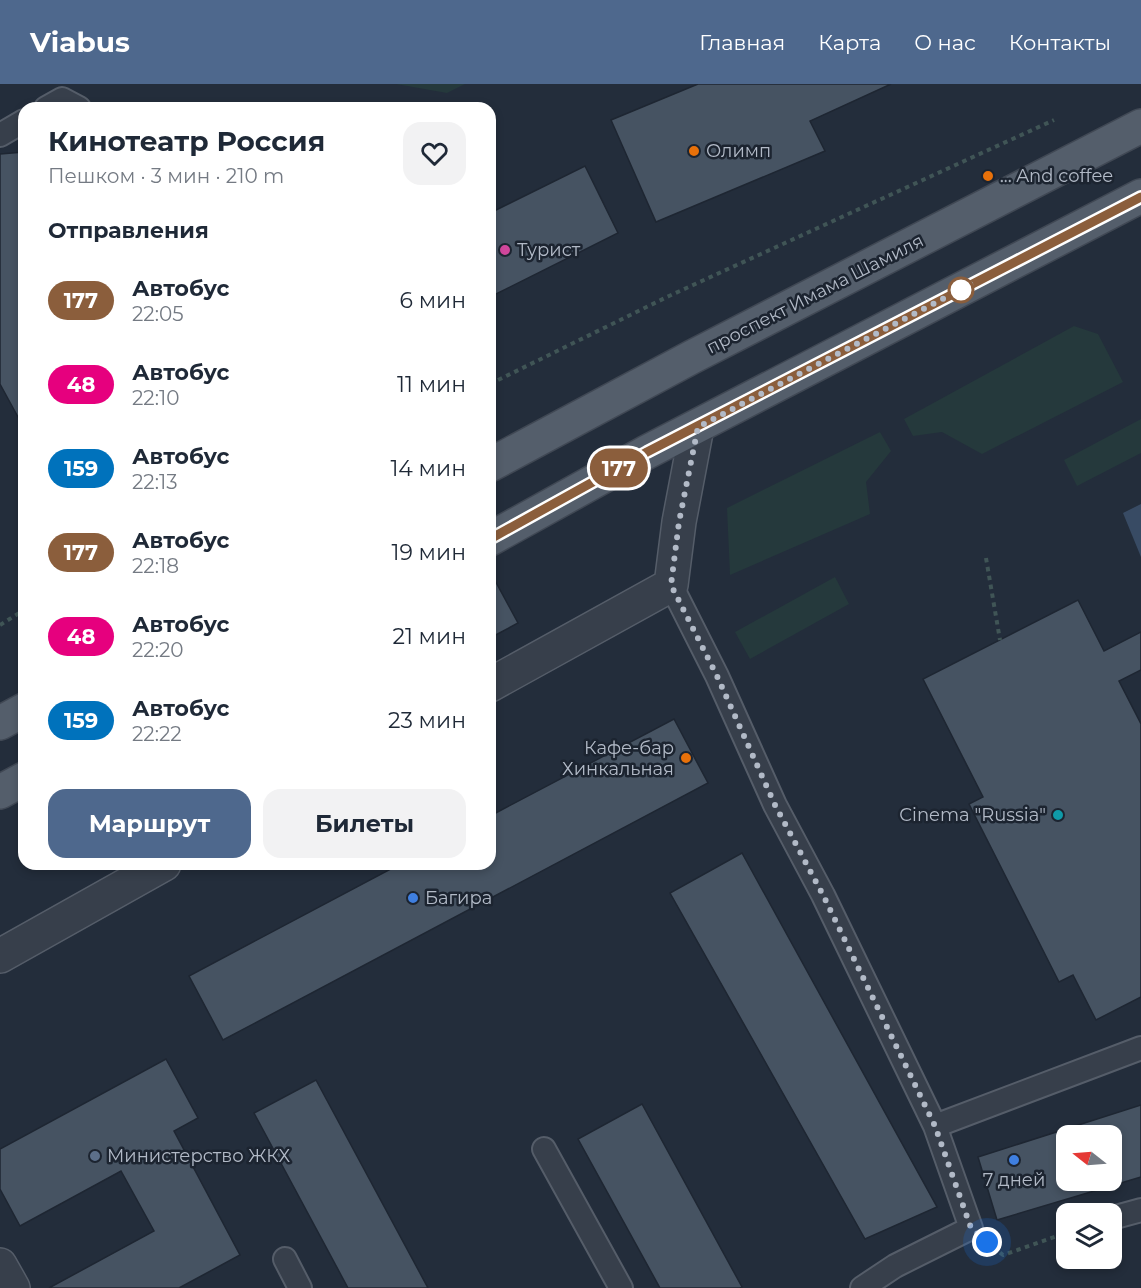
<!DOCTYPE html>
<html lang="ru">
<meta charset="utf-8">
<style>
body{margin:0;font-family:Montserrat,sans-serif;background:#f2f2f3;color:#1f2937;height:100vh;display:flex;flex-direction:column;font-size:22px;white-space:nowrap}
*{box-sizing:border-box;margin:0}
p{font-size:20px;color:#747a83}
.icon{flex:none;width:33px;height:33px;fill:none;stroke:currentColor;stroke-width:2;stroke-linecap:round;stroke-linejoin:round}
.map{position:relative;flex:1;overflow:hidden}
.side{position:absolute;left:18px;top:18px;width:478px;height:768px;display:flex;flex-direction:column;background:#fff;border-radius:18px;box-shadow:0 3px 9px #0003}
.side>*{flex:none}
.badge{padding:0 12px;border-radius:20px;font-size:21px;line-height:39px}
.needle{width:39px;rotate:287deg}
.tools{position:absolute;left:1056px;top:1041px;display:grid;gap:12px}
.tools a{display:grid;place-items:center;width:66px;height:66px;border-radius:12px;background:#fff;box-shadow:0 3px 9px #0003;font-size:30px}
.you{position:absolute;width:30px;height:30px;margin:-15px;border:4px solid #fff;border-radius:50%;background:#1a73e8;box-shadow:0 0 0 9px #1a73e833}
.map>.badge{position:absolute;translate:-50% -50%;box-shadow:0 0 0 3px #fff}
h2{padding:0 30px;font-size:22px;line-height:54px}
.round{display:grid;place-items:center;flex:none;width:63px;height:63px;border-radius:18px;background:#f2f2f3}
.headline{display:flex;align-items:center;justify-content:space-between;height:102px;padding:0 30px}
h1{font-size:28px;font-weight:700;line-height:45px}
.primary-button{display:flex;gap:12px;margin-top:auto;padding:12px 30px}
.primary-button a{flex:1;height:69px;border-radius:18px;background:#4e688d;color:#fff;font-size:24px;font-weight:700;line-height:69px;text-align:center}
.primary-button a+a{background:#f2f2f3;color:#1f2937}
ul{padding:0;list-style:none}
li{display:flex;align-items:center;gap:18px;height:84px;padding:0 30px}
li div{flex:1}
li b{display:block;font-size:22px}
li em{font-style:normal}
li .badge{min-width:66px;font-weight:700;text-align:center}
header{display:flex;align-items:center;gap:36px;box-sizing:border-box;height:84px;padding:0 30px;background:#4e688d;color:#fff}
header strong{font-size:28px}
nav{display:flex;gap:33px;margin-inline-start:auto;font-size:21px}
.map>svg:first-child{display:block}
</style>
<header>
<strong>Viabus</strong>
<nav><a>Главная</a><a>Карта</a><a>О нас</a><a>Контакты</a></nav>
</header>
<div class="map">
<svg width="1141" height="1204" viewBox="0 0 1141 1204">
<rect width="100%" height="100%" fill="#232d3b"/>
<path fill="#25393c" d="M396,0H465L447,9Z
M1074,242L1098,250L1123,298L982,370L942,348L913,352L904,335Z
M1141,335V369L1077,402L1064,376Z
M880,348L891,367L866,398L870,430L730,491L727,424Z
M835,493L849,520L750,575L735,548Z"/>
<path fill="#384b64" d="M1141,420V473L1123,429Z"/>
<path fill="#465362" stroke="#1e2632" stroke-width="1.5" fill-rule="evenodd" d="M698,0H891L810,37L825,67L656,138L611,36Z
M24,68V344L0,300V70Z
M585,82L618,149L490,213V129Z
M492,491L518,539L490,554V492Z
M1078,516L1104,567L1141,548V586L1119,597L1141,640V913L1096,936L1073,891L1059,898L969,720L983,713L923,595Z
M674,635L708,699L223,956L189,892L400,780H490V732Z
M742,769L937,1123L865,1155L670,809Z
M166,975L198,1034L174,1047L240,1171L179,1204H49L154,1147L121,1087L20,1142L0,1105V1065Z
M316,996L428,1204H348L254,1029Z
M642,1020L742,1203L740,1204H660L578,1055Z
M1141,1021V1093L997,1136L978,1073ZM1066,1052H1112V1096H1066Z"/>
<g fill="none" stroke-linecap="round" stroke-linejoin="round">
<defs>
<path id="service" d="M46,24L62,15L79,24
M0,51L24,37
M671,501L717,592L775,721L823,811L935,1042L971,1144L895,1182L862,1204
M935,1042L1141,964
M544,1065L621,1204
M1112,1134L1141,1126
M285,1175L300,1204"/>
<path id="minor" d="M490,601L671,501L679,438L697,343
M0,872L164,780
M0,1181L13,1204"/>
<path id="primary" d="M490,381L692,273L1141,42
M490,455L647,368L1141,112
M0,639L24,626
M0,708L24,695"/>
</defs>
<use href="#service" stroke="#555d69" stroke-width="26"/>
<use href="#minor" stroke="#555d69" stroke-width="36"/>
<use href="#primary" stroke="#404854" stroke-width="36"/>
<path stroke="#405556" stroke-width="4" stroke-dasharray="4.5 4.5" stroke-linecap="butt" d="M490,300L669,212L1054,36
M986,474L1000,556
M0,541L24,526
M993,1163L1003,1171L1066,1149"/>
<use href="#service" stroke="#373f4b" stroke-width="22"/>
<use href="#minor" stroke="#373f4b" stroke-width="33"/>
<use href="#primary" stroke="#545e6b" stroke-width="33"/>
</g>
<g fill="none" stroke-linecap="round" stroke-linejoin="round">
<defs>
<path id="line" d="M490,455L647,368L1141,113"/>
</defs>
<use href="#line" stroke="#fff" stroke-width="14"/>
<use href="#line" stroke="#8b5e3c" stroke-width="9"/>
<path stroke="#b2bac7" stroke-width="6" stroke-dasharray="0 10.8" d="M961,206L971,200L698,343L679,438L671,501L717,592L775,721L823,811L935,1042L971,1144L987,1158"/>
</g>
<g fill="#e8710a" stroke="#1c2430" stroke-width="2">
<circle cx="694" cy="67" r="6"/>
<circle cx="988" cy="92" r="6"/>
<circle cx="686" cy="674" r="6"/>
</g>
<circle fill="#d1479c" stroke="#1c2430" stroke-width="2" cx="505" cy="166" r="6"/>
<circle fill="#fff" stroke="#8b5e3c" stroke-width="3" cx="961" cy="206" r="12"/>
<circle fill="#0f9aa8" stroke="#1c2430" stroke-width="2" cx="1058" cy="731" r="6"/>
<g fill="#3f7fe0" stroke="#1c2430" stroke-width="2">
<circle cx="413" cy="814" r="6"/>
<circle cx="1014" cy="1076" r="6"/>
</g>
<circle fill="#5c6f8a" stroke="#1c2430" stroke-width="2" cx="95" cy="1072" r="6"/>
<g text-anchor="middle" stroke-width="5" stroke-linejoin="round" paint-order="stroke">
<g font-size="18" fill="#b2bac7" stroke="#1c2430" text-anchor="start">
<text x="706" y="73">Олимп</text>
<text x="1000" y="98">... And coffee</text>
<text x="517" y="172">Турист</text>
<text x="674" y="670" text-anchor="end">Кафе-бар<tspan x="674" dy="21">Хинкальная</tspan></text>
<text x="1046" y="737" text-anchor="end">Cinema "Russia"</text>
<text x="425" y="820">Багира</text>
<text x="107" y="1078">Министерство ЖКХ</text>
<text x="1014" y="1102" text-anchor="middle">7 дней</text>
</g>
<g font-size="18" fill="#b2bac7" stroke="#1c2430">
<text transform="translate(815 210) rotate(-27)" y="6">проспект Имама Шамиля</text>
</g>
</g>
</svg>
<div class="tools">
<a><svg class="needle" viewBox="-14 -14 28 28"><path d="M0-13l5 13h-10z" fill="#e53935"/><path d="M0 13l5-13h-10z" fill="#747a83"/></svg></a>
<a><svg class="icon" aria-label="layers" viewBox="0 0 24 24"><path d="M12 4l9 5-9 5-9-5zM3 14l9 5 9-5"/></svg></a>
</div>
<div class="you" style="left:987px;top:1158px"></div>
<b class="badge" style="left:619px;top:384px;background:#8b5e3c;color:#fff">177</b>
<section class="side">
<div class="headline"><div><h1>Кинотеатр Россия</h1><p>Пешком · 3 мин · 210 m</p></div><a class="round"><svg class="icon" aria-label="heart" viewBox="0 0 24 24"><path d="M12 20l-8-8c-3-5 5-10 8-4 3-6 11-1 8 4z"/></svg></a></div>
<h2>Отправления</h2>
<ul>
<li><span class="badge" style="background:#8b5e3c;color:#fff">177</span><div><b>Автобус</b><p>22:05</p></div><em>6 мин</em></li>
<li><span class="badge" style="background:#e6007e;color:#fff">48</span><div><b>Автобус</b><p>22:10</p></div><em>11 мин</em></li>
<li><span class="badge" style="background:#0072bc;color:#fff">159</span><div><b>Автобус</b><p>22:13</p></div><em>14 мин</em></li>
<li><span class="badge" style="background:#8b5e3c;color:#fff">177</span><div><b>Автобус</b><p>22:18</p></div><em>19 мин</em></li>
<li><span class="badge" style="background:#e6007e;color:#fff">48</span><div><b>Автобус</b><p>22:20</p></div><em>21 мин</em></li>
<li><span class="badge" style="background:#0072bc;color:#fff">159</span><div><b>Автобус</b><p>22:22</p></div><em>23 мин</em></li>
</ul>
<div class="primary-button"><a>Маршрут</a><a>Билеты</a></div>
</section>
</div>
